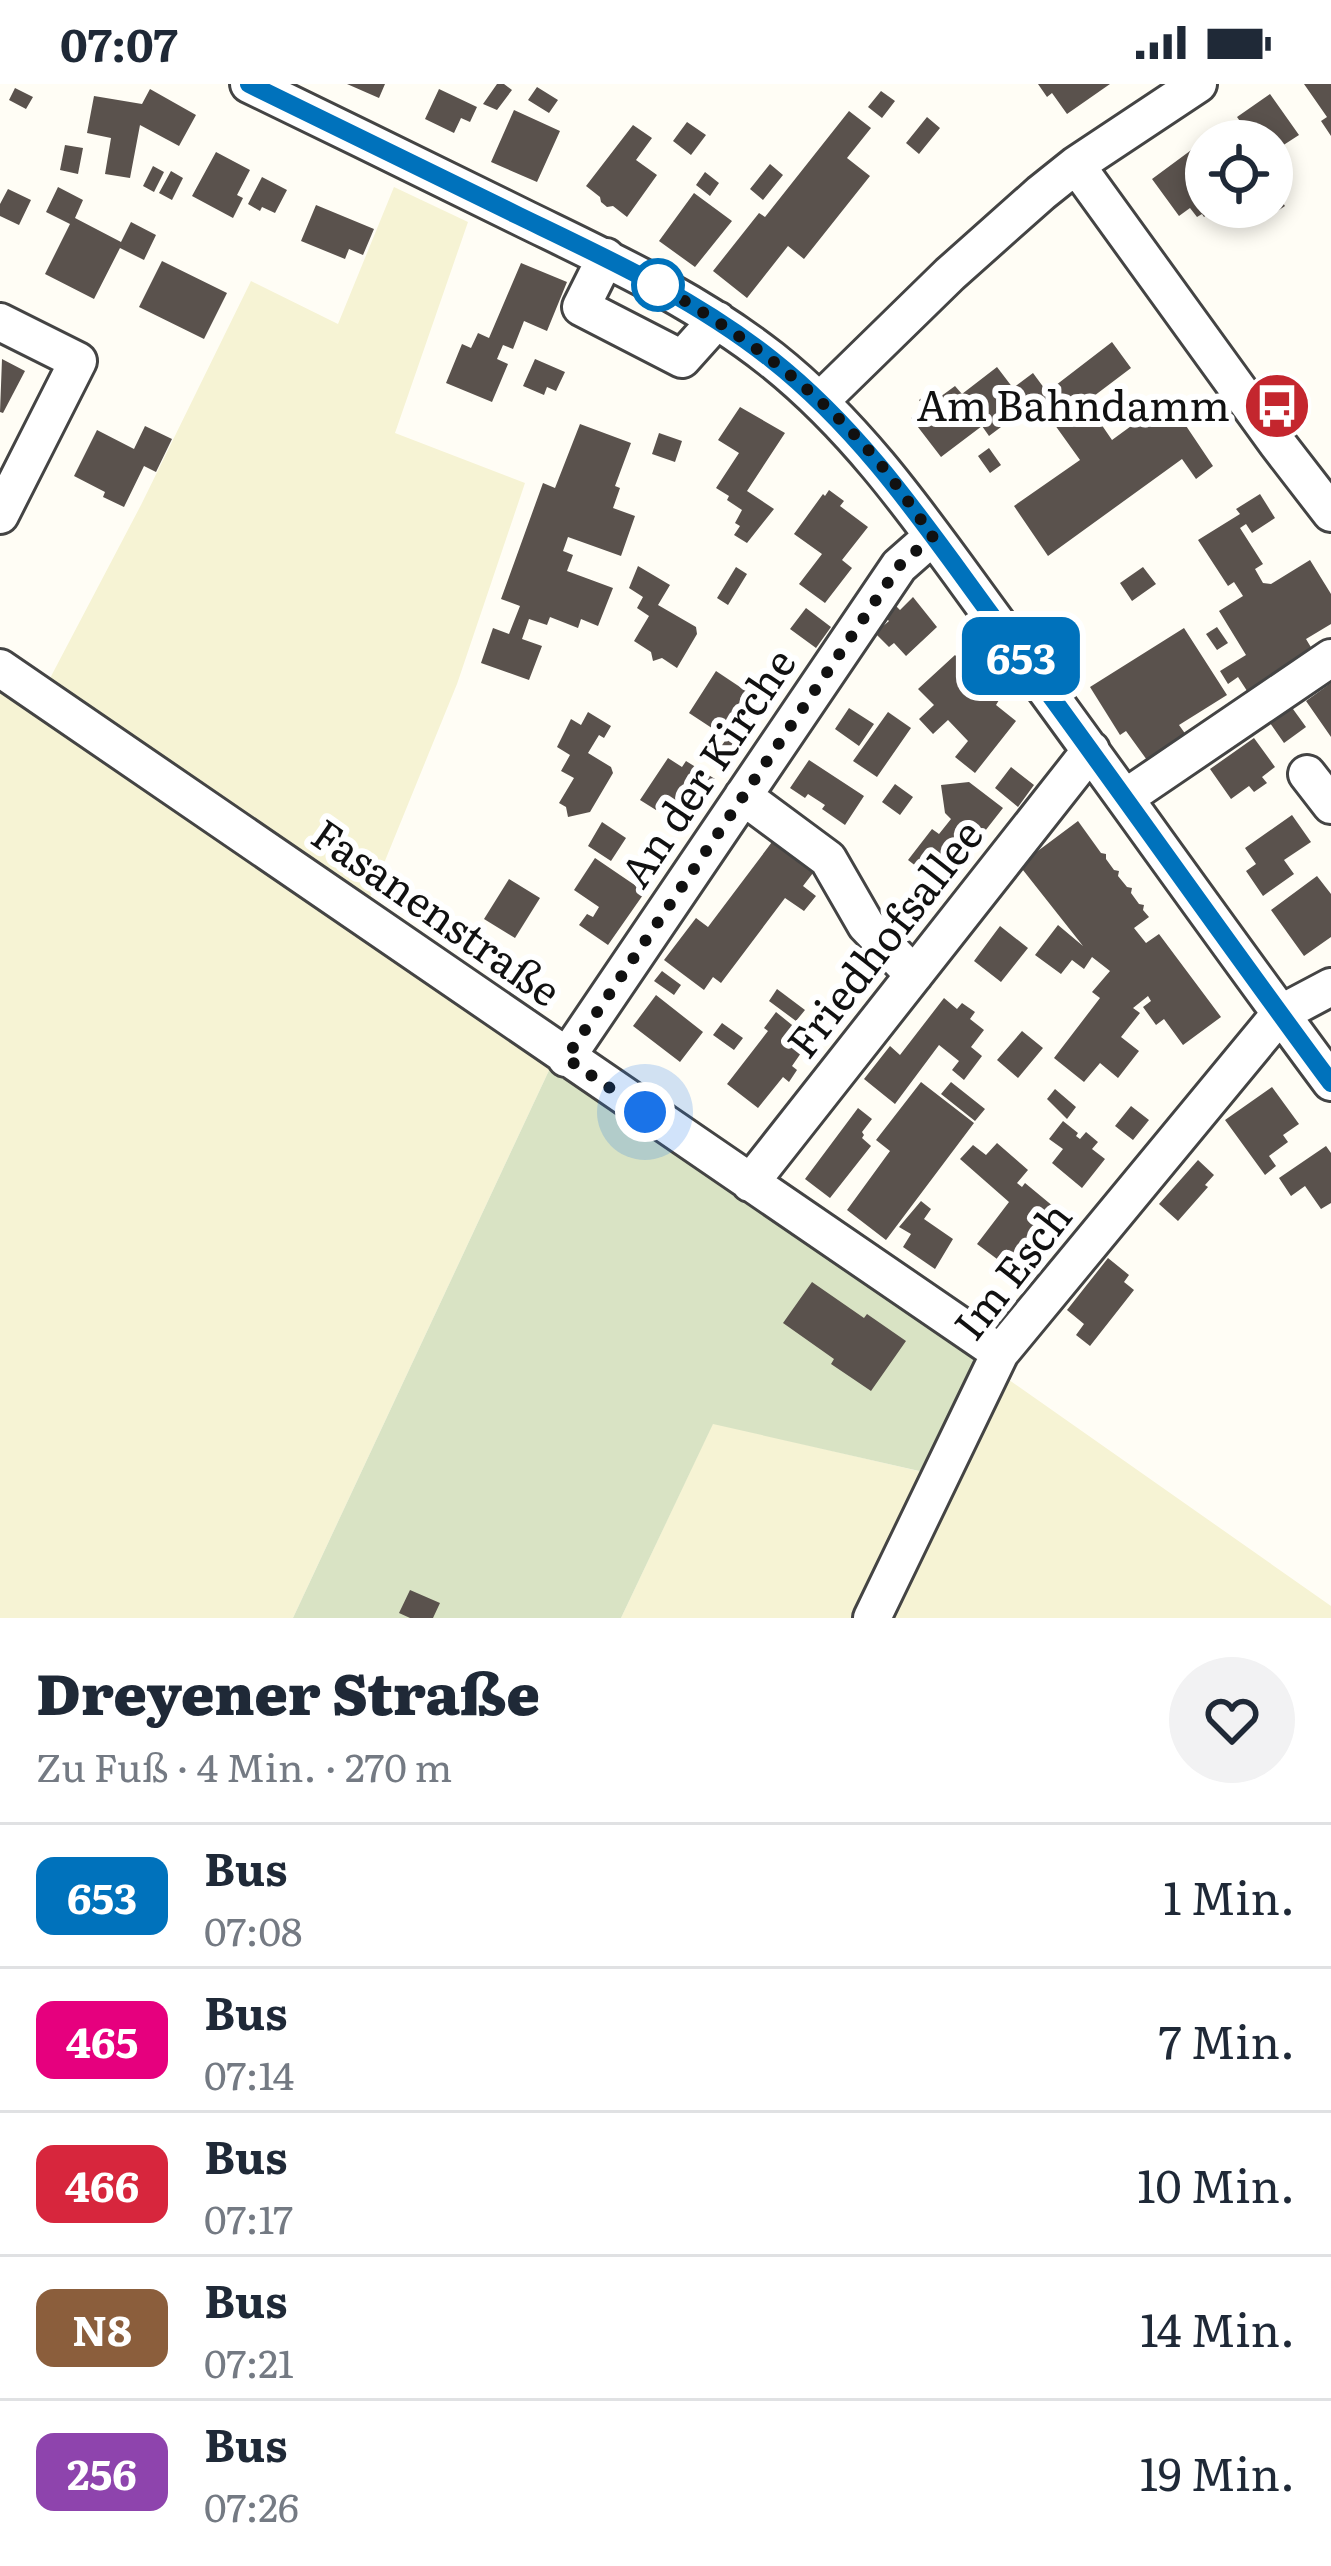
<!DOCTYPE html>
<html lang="de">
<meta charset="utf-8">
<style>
body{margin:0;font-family:Literata,serif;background:#f2f2f3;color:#1f2937;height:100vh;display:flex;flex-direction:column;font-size:45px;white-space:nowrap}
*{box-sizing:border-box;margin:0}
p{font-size:39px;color:#747a83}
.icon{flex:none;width:66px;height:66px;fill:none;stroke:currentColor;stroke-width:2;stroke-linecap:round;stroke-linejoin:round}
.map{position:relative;height:1534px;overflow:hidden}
.side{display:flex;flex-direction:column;background:#fff;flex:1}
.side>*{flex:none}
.badge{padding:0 24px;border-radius:18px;font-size:42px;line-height:78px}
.buttons{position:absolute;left:1185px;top:36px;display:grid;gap:24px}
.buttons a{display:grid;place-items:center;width:108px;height:108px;border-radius:50%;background:#fff;box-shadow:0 6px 18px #0003;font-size:60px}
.you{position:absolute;width:60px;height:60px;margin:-30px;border:9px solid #fff;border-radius:50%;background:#1a73e8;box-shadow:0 0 0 18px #1a73e833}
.map>.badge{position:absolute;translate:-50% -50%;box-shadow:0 0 0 6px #fff}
.round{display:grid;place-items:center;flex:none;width:126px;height:126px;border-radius:63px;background:#f2f2f3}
.head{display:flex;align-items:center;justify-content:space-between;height:204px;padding:0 36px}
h1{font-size:57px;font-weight:800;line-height:90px}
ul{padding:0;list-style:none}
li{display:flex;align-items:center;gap:36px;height:144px;padding:0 36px;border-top:3px solid #e0e1e3}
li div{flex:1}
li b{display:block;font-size:45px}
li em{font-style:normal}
li .badge{min-width:132px;font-weight:700;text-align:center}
.status{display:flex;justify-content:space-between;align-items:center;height:84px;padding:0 60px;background:#fff;direction:ltr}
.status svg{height:33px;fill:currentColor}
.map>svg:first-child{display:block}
</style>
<div class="status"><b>07:07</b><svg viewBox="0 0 49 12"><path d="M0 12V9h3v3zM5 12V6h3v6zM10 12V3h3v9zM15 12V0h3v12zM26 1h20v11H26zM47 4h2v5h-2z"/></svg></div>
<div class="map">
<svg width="1331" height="1534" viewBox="0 0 1331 1534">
<rect width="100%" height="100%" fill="#fffdf5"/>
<path fill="#f6f3d4" d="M394,103L468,138L395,349L525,399L457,600L367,821L47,600L141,421L251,197L338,240Z
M0,600L552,980L293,1534H0Z
M985,1279L1331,1522V1534H621L713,1339L927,1389Z"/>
<path fill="#d9e3c4" d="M552,980L985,1279L928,1389L713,1340L621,1534H293Z"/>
<path fill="#5a524d" d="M347,0H385L379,14Z
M497,0H504L512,6L497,26L483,20Z
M1038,0H1110L1067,30L1052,9L1047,13Z
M1304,0H1331V52L1321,37L1327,33Z
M537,3L558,16L549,29L528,16Z
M15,4L33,13L26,25L9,16Z
M150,5L196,31L179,62L140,41L130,94L105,90L111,54L87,49L94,12L142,20Z
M439,5L477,23L470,38L461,34L454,49L425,35Z
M881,7L895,17L882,34L868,23Z
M1270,10L1299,51L1282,62L1278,57L1272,61V57H1254L1237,33Z
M514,26L560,47L537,98L491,78Z
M849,27L871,44L847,74L870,92L804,175L788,162L747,214L713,187L759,129L765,133Z
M927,33L940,44L919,70L906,59Z
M687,38L706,51L691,71L673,57Z
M633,41L652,54L636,76L657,91L627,133L613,122L607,123L601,118L600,113L586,102Z
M65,61L83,64L78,90L60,86Z
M1194,64L1206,80V123H1217L1204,133L1202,130L1197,133L1190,124L1179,132L1152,95Z
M216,68L250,86L237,111L243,114L233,134L192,112Z
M770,80L783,91L763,116L750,105Z
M153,82L164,88L154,108L143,102Z
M171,87L183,94L172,116L159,109Z
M705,88L719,99L710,112L696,101Z
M262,93L287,106L275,129L262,123L260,127L248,120Z
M58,103L83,116L75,134L121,158L131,138L156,151L144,176L120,164L94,215L45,190L70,140L46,128Z
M1272,103L1285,122L1261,138L1251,123H1272Z
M8,105L31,116L19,141L0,132V120Z
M694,109L732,137L695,183L659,157Z
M316,121L374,145L363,171L349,165L345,175L301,157Z
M162,177L227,209L204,255L139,223Z
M521,179L567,198L547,247L524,237L513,265L503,261L497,275L508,280L492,318L446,299L462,260L471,264L478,249L489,254Z
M1112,258L1131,284L1086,318L1112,356L1168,315L1213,382L1196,395L1182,375L1048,472L1014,422L1080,376L1037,316L989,352L982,342L941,373L911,334L925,324L919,316L935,305L940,313L955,302L962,310L997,283L1013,304L1033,289L1047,308Z
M2,275L25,287L3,329L0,328Z
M535,275L565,288L556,307L547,303L544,311L523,302Z
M740,323L785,349L747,407L774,425L747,459L734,451L740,442L735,439L742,426L727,416L729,412L716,404L739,369L718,356Z
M580,340L631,359L615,402L620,404L613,424L635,432L621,472L568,453L563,467L573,471L567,487L613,504L598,542L581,535L578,544L550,533L547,541L529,535L522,555L542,562L529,596L481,579L493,544L509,550L520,522L501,515L543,399L555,404Z
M145,342L172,355L156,388L144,382L124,423L103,413L105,408L74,392L97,346L134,365Z
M659,349L682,357L675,378L652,370Z
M989,364L1001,381L990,389L978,372Z
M829,406L844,417L840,422L868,443L842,476L852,484L825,519L799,500L822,470L794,450L823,410L825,412Z
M1260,410L1275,434L1252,449L1246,440L1240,444L1263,480L1255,485L1263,499L1271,500L1310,476L1331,510V540L1306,555L1312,565L1311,572L1249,610L1238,593L1228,600L1220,587L1246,571L1219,527L1243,512L1234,498L1228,502L1198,456L1240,430L1236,425Z
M638,482L670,501L658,521L696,543L697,550L677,584L662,574L653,577L651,568L634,557L649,532L637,524L643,513L629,504Z
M736,483L747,490L728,521L717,514Z
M1143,483L1156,500L1132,517L1120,499Z
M913,513L937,543L906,572L894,559L889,563L875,549L889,537L883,531L894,520L900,526Z
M806,524L831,543L816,564L790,545Z
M1217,543L1228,559L1217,566L1206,550Z
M1184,544L1227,611L1179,641L1189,655L1152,683L1126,647L1120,651L1090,603Z
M955,571L999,616L996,621L1016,637L975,689L955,673L968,657L948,636L933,650L919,635L934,621L918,605Z
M716,587L764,619L737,659L742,662L734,674L720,664L727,654L689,629Z
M1331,599V653L1306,617Z
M1285,614L1306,643L1284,659L1263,629Z
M849,624L874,640L859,662L835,645Z
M588,628L611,642L604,654L599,651L588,669L611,683L613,689L590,728L568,733L566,723L559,719L574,694L561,687L570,671L557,663L571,635L581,641Z
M888,628L911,644L877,693L853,677Z
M1254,654L1275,683L1262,693L1267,699L1254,708L1249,702L1231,715L1210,685Z
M668,674L682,683L686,677L715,695L678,751L663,740L672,727L660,719L656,726L640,716Z
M809,676L864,712L845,741L822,725L825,721L808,710L805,714L790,704Z
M1011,683L1034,701L1018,723L995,704Z
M969,698L1003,724L942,802L908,776L932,745L939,750L951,735L945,729L941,701Z
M895,700L913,713L900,731L882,718Z
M1292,731L1311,758L1284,776L1294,790L1263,812L1246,787L1256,780L1245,764Z
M1078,737L1101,769L1106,770V775L1114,786L1119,787L1118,792L1127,803L1132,804L1131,809L1139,820L1144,821L1143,826L1149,833L1134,844L1146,859L1159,850L1221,933L1183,961L1164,935L1156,941L1143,923L1151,917L1148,912L1133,924L1140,929L1121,953L1139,967L1118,994L1100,979L1084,998L1054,974L1100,914L1092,908L1110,887L1092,873L1084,885L1072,876L1061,890L1035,871L1058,841L1083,862L1019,781Z
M602,738L626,754L611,777L588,762Z
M772,758L813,789L803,802L816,812L804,827L785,814L721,899L713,893L704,906L664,876L696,834L708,843Z
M595,774L645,808L608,861L579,841L587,830L593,833L599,823L574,806Z
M1317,792L1331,810V853L1304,872L1271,826Z
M509,795L540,814L515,854L484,835Z
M1000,842L1028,864L1001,898L974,877Z
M662,887L681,901L674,911L654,897Z
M777,905L805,926L796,937L769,917Z
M656,911L703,948L680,978L633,942Z
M944,914L957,925L962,919L975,928L970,935L984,946L971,963L982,972L964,996L952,986L959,977L939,961L895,1020L864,995L890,962L900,971Z
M776,928L797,945L787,958L801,969L792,982L797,986L789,998L783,993L758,1024L727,1000L768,947L764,944Z
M722,939L743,954L734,966L713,951Z
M1022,947L1043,964L1018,994L997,976Z
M921,998L974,1039L886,1156L847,1126L890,1067L876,1056Z
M951,998L985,1025L975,1037L941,1010Z
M1272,1003L1299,1040L1283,1051L1288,1058L1269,1072L1276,1082L1265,1091L1225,1036Z
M1055,1005L1076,1023L1067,1035L1047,1015Z
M1131,1022L1149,1036L1133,1056L1115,1042Z
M858,1024L872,1035L862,1048L864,1051L862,1054L871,1062L830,1114L805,1095Z
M1063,1037L1078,1049L1076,1052L1080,1055L1086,1048L1098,1058L1092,1065L1105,1075L1082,1104L1052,1079L1063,1065L1049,1055Z
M997,1059L1028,1086L1017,1099L1022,1103L1025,1099L1054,1123L1033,1149L1039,1154L1031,1163L1026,1158L1012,1174L1003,1167L997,1175L977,1160L1009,1118L960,1075L973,1061L986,1071Z
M1326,1062L1331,1069V1119L1321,1125L1305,1102L1291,1112L1279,1094Z
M1198,1076L1214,1091L1205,1101L1208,1103L1178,1137L1159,1120Z
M921,1117L931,1125L924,1135L953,1155L935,1185L903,1163L911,1150L899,1143Z
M1108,1174L1129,1191L1124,1198L1134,1206L1090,1262L1076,1251L1084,1240L1067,1226Z
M812,1198L864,1234L867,1230L906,1257L871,1307L831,1280L834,1275L783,1239Z
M410,1506L440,1519L433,1534H410L399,1529Z"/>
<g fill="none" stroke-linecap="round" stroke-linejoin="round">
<defs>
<path id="minor" d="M249,0C342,45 434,90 527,136C611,177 696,216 771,275C867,351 933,453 1005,550C1115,699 1221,850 1331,998
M1076,81L1277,359L1331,429
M606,173L581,223L682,275L717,236
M0,238L78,277L0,431
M820,317L950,190L1041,109L1076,81L1198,0
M0,584L1000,1269
M1307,690L1331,721
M743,712L828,775L866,841L914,891
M1125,714L1331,574
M566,974L899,482L933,452
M750,1099L1091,666
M872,1534L1000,1269L1280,930L1331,903"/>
</defs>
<use href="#minor" stroke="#444" stroke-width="42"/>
<use href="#minor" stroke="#fff" stroke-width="36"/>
</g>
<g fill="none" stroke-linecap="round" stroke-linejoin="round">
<defs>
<path id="line" d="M249,0C339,44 429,88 519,132C606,174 694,214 771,275C866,350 929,447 1000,543C1112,694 1219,848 1331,999"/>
</defs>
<use href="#line" stroke="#fff" stroke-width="27"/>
<use href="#line" stroke="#0072bc" stroke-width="18"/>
<path stroke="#111" stroke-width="12" stroke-dasharray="0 21.6" d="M645,1028L566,974L899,482L933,452C914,427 897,400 877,376C812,299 729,240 641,192L658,201"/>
</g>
<defs>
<symbol id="bus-disc" viewBox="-11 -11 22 22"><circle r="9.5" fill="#c4262e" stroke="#fff"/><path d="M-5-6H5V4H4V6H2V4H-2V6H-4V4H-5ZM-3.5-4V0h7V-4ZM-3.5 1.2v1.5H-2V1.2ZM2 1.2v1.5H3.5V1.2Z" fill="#fff"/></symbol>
</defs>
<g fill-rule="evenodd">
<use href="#bus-disc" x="1239" y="284" width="76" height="76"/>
</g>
<circle fill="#fff" stroke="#0072bc" stroke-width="6" cx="658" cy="201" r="24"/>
<g text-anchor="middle" stroke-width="12" stroke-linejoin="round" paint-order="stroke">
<g font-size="42" fill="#111" stroke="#fff" text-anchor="end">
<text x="1230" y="337">Am Bahndamm</text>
</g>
<g font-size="42" fill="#111" stroke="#fff">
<text transform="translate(708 684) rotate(-56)" y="15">An der Kirche</text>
<text transform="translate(436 829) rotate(35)" y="15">Fasanenstraße</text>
<text transform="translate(885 855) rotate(-52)" y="15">Friedhofsallee</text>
<text transform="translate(1013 1187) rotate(-52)" y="15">Im Esch</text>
</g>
</g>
</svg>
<div class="buttons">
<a><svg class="icon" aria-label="locate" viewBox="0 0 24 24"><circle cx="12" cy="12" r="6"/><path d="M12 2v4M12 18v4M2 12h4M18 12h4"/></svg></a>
</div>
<div class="you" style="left:645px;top:1028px"></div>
<b class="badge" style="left:1021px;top:572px;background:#0072bc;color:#fff">653</b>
</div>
<section class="side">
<div class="head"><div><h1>Dreyener Straße</h1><p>Zu Fuß · 4 Min. · 270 m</p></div><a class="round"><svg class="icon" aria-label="heart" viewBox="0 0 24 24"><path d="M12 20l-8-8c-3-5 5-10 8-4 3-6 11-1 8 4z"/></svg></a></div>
<ul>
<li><span class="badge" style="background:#0072bc;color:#fff">653</span><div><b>Bus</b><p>07:08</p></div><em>1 Min.</em></li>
<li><span class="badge" style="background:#e6007e;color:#fff">465</span><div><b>Bus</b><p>07:14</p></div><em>7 Min.</em></li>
<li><span class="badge" style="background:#d7263d;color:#fff">466</span><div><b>Bus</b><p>07:17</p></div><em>10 Min.</em></li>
<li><span class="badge" style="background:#8b5e3c;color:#fff">N8</span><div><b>Bus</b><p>07:21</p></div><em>14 Min.</em></li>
<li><span class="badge" style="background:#8e44ad;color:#fff">256</span><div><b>Bus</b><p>07:26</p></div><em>19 Min.</em></li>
</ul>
</section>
